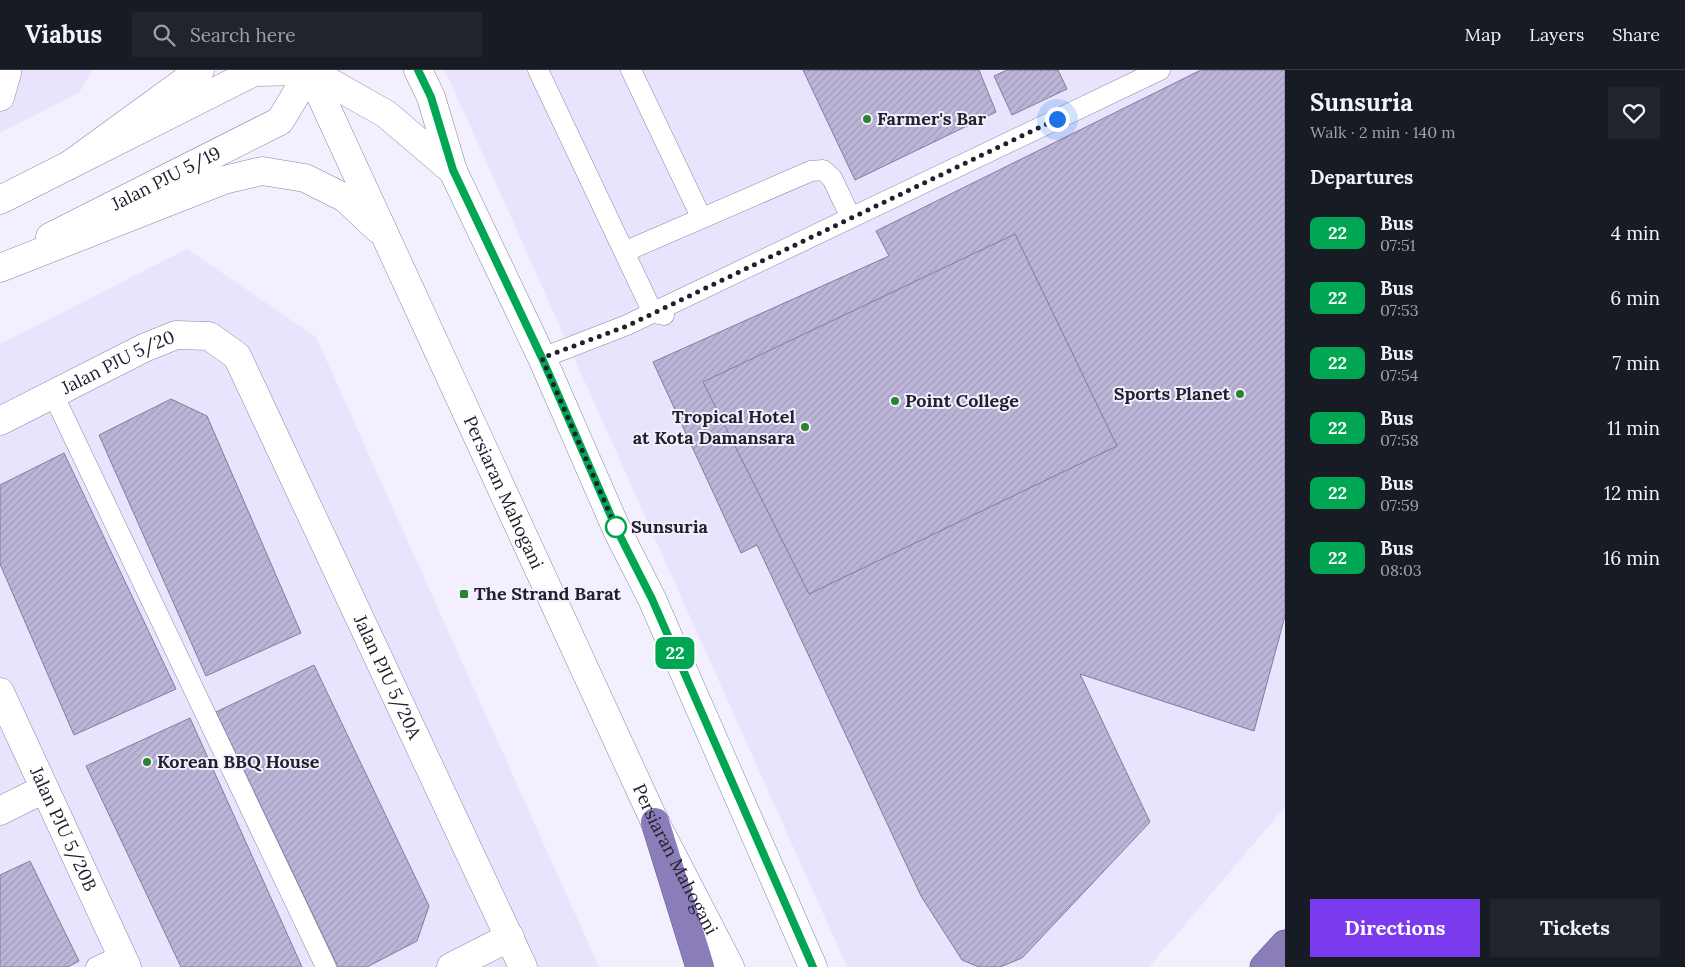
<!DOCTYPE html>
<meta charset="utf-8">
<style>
body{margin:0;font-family:Lora,serif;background:#20242c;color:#f1f3f6;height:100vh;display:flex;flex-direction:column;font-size:19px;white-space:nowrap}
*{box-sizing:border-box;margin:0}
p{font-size:16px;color:#9ea1a6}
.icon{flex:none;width:28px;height:28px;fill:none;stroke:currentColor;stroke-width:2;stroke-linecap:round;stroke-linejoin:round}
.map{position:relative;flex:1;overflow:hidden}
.side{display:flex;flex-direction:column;background:#171b24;width:400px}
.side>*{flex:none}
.badge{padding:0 10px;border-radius:8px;font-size:18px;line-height:32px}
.you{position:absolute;width:25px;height:25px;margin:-12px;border:4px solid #fff;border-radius:50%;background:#1a73e8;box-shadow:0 0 0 8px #1a73e833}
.map>.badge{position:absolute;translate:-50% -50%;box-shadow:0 0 0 2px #fff}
h2{padding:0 25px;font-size:19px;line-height:45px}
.round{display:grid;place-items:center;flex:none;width:52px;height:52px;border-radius:0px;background:#20242c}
.summary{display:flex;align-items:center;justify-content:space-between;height:85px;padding:0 25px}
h1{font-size:24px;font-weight:700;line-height:38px}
.primary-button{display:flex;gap:10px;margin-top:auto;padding:10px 25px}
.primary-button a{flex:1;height:58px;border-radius:0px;background:#7c3aed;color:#fff;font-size:20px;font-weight:700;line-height:58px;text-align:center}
.primary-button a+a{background:#20242c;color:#f1f3f6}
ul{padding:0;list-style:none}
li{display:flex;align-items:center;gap:15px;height:65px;padding:0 25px}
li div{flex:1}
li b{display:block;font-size:19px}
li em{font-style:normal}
li .badge{min-width:55px;font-weight:700;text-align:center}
header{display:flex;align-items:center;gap:30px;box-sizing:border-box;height:70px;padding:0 25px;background:#171b24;border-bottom:1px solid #363941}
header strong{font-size:24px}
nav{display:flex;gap:28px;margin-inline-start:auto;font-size:18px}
.search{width:350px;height:45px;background:#20242c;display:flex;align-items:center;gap:12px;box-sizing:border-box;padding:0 18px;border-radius:0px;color:#9ea1a6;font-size:19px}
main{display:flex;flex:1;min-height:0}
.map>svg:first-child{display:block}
</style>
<header>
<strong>Viabus</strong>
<div class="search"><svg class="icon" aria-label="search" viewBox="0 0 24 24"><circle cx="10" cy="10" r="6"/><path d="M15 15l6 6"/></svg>Search here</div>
<nav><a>Map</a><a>Layers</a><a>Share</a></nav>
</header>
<main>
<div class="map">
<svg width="1285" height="897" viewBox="0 0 1285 897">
<defs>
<pattern id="building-hatch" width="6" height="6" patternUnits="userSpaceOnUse" patternTransform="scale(1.25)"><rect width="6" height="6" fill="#bcb5d8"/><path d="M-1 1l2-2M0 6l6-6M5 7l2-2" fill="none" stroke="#a19bba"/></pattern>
</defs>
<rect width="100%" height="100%" fill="#f2effe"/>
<path fill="#e8e4fe" d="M0,0H92L79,23L0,63Z
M445,0H1285V737L1149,897H847Z
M187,179L316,267L599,897H0V274Z"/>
<path fill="url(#building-hatch)" stroke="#827c9c" d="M803,0H979L996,42L855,110Z
M1007,0H1058L1067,19L1012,45L994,6Z
M1201,0H1285V546L1254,661L1080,604L1150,752L1022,888L1000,897H979L962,890L921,826L757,475L741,483L653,292L889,186L876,161Z
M1015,164L1117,376L809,524L703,312Z
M171,329L207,346L301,563L206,606L99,365Z
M64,383L176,619L74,665L0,494V415Z
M314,595L429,836L417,871L367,897H338L216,642Z
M190,648L302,897H181L86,696Z
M30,791L79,891L68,897H0V805Z"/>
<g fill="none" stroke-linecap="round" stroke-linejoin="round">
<defs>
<path id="service" d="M538,0L653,243L664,245
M631,0L701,147
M624,182L811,101L823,100L832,108L851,148
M542,288L627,255L1160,0
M53,324L326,897
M96,897L122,885"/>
<g id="minor">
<path d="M0,27L7,3"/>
<path id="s1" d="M0,351L144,278L176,265L209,266L237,286L523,897"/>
<path id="s2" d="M0,622L127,897"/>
<path d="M0,741L44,719"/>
<path d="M451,897L510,867"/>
</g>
<g id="tertiary">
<path d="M0,130L254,2L310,1"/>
<path id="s3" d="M50,167L280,51L310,1"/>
</g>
<g id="secondary">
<path id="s4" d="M309,0L655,752L730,897"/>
<path d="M418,0L431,27L453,101L542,288L617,460L652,529L813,897"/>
<path d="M310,1L386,44L453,101"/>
<path d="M68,96L200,0"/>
<path d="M0,198L224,110L262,101L305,108L345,128L378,159"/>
</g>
<path id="motorway" d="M655,752L700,897
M1264,897L1285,874"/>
</defs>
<use href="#service" stroke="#8a84a5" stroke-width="21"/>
<use href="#minor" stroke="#8a84a5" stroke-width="29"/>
<use href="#tertiary" stroke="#8a84a5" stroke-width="29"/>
<use href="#secondary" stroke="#8a84a5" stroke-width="29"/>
<use href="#motorway" stroke="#665c88" stroke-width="29"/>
<use href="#service" stroke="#fff" stroke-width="20"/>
<use href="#minor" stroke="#fff" stroke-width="28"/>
<use href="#tertiary" stroke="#fff" stroke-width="28"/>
<use href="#secondary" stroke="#fff" stroke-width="28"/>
<use href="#motorway" stroke="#8a7db9" stroke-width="28"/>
</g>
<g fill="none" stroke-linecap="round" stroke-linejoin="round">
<defs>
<path id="line" d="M418,0L431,27L453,100L542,288L617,460L652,529L813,897"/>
</defs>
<use href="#line" stroke="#fff" stroke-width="11"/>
<use href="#line" stroke="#00a651" stroke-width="8"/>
<path stroke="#22202d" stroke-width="5" stroke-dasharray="0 9" d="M616,457L617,460L542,288L627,256L1057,49"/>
</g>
<g fill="#2d8230" stroke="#f2effe" stroke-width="2">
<circle cx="867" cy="49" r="5"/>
<circle cx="1240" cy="324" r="5"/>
<circle cx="895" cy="331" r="5"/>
<circle cx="805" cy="357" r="5"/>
<rect x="459" y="519" width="10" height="10" rx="2.5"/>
<circle cx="147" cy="692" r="5"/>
</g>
<circle fill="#fff" stroke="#00a651" stroke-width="2.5" cx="616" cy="457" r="10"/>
<g text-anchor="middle" stroke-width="4" stroke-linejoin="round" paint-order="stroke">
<g font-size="18" font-weight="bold" fill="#22202d" stroke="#f2effe" text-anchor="start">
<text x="877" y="55">Farmer's Bar</text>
<text x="1230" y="330" text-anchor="end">Sports Planet</text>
<text x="905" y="337">Point College</text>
<text x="795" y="353" text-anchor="end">Tropical Hotel<tspan x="795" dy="21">at Kota Damansara</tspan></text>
<text x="474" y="530">The Strand Barat</text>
<text x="157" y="698">Korean BBQ House</text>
</g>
<g font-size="18" fill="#22202d" stroke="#f2effe">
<text dy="6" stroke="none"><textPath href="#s3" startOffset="130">Jalan PJU 5/19</textPath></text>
<text dy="6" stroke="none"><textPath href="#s1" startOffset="132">Jalan PJU 5/20</textPath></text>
<text dy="6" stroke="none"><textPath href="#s4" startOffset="465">Persiaran Mahogani</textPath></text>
<text dy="6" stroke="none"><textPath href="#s1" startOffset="618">Jalan PJU 5/20A</textPath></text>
<text dy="6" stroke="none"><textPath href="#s2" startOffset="151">Jalan PJU 5/20B</textPath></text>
<text dy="6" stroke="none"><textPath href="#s4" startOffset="870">Persiaran Mahogani</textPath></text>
</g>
<g font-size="18" font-weight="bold" fill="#22202d" stroke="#f2effe" text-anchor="start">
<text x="631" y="463">Sunsuria</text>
</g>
</g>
</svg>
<div class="you" style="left:1057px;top:49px"></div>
<b class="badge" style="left:675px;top:583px;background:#00a651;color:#fff">22</b>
</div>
<section class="side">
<div class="summary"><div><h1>Sunsuria</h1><p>Walk · 2 min · 140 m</p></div><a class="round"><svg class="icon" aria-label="heart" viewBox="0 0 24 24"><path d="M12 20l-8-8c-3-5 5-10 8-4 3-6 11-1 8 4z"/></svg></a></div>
<h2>Departures</h2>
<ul>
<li><span class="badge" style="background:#00a651;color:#fff">22</span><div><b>Bus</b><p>07:51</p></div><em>4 min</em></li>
<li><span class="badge" style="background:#00a651;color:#fff">22</span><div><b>Bus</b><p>07:53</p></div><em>6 min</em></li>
<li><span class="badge" style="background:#00a651;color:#fff">22</span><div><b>Bus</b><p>07:54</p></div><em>7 min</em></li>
<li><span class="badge" style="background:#00a651;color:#fff">22</span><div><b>Bus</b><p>07:58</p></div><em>11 min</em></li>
<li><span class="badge" style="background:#00a651;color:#fff">22</span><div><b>Bus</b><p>07:59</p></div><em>12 min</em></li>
<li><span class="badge" style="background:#00a651;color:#fff">22</span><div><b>Bus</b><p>08:03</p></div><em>16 min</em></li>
</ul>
<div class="primary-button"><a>Directions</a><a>Tickets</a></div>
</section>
</main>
